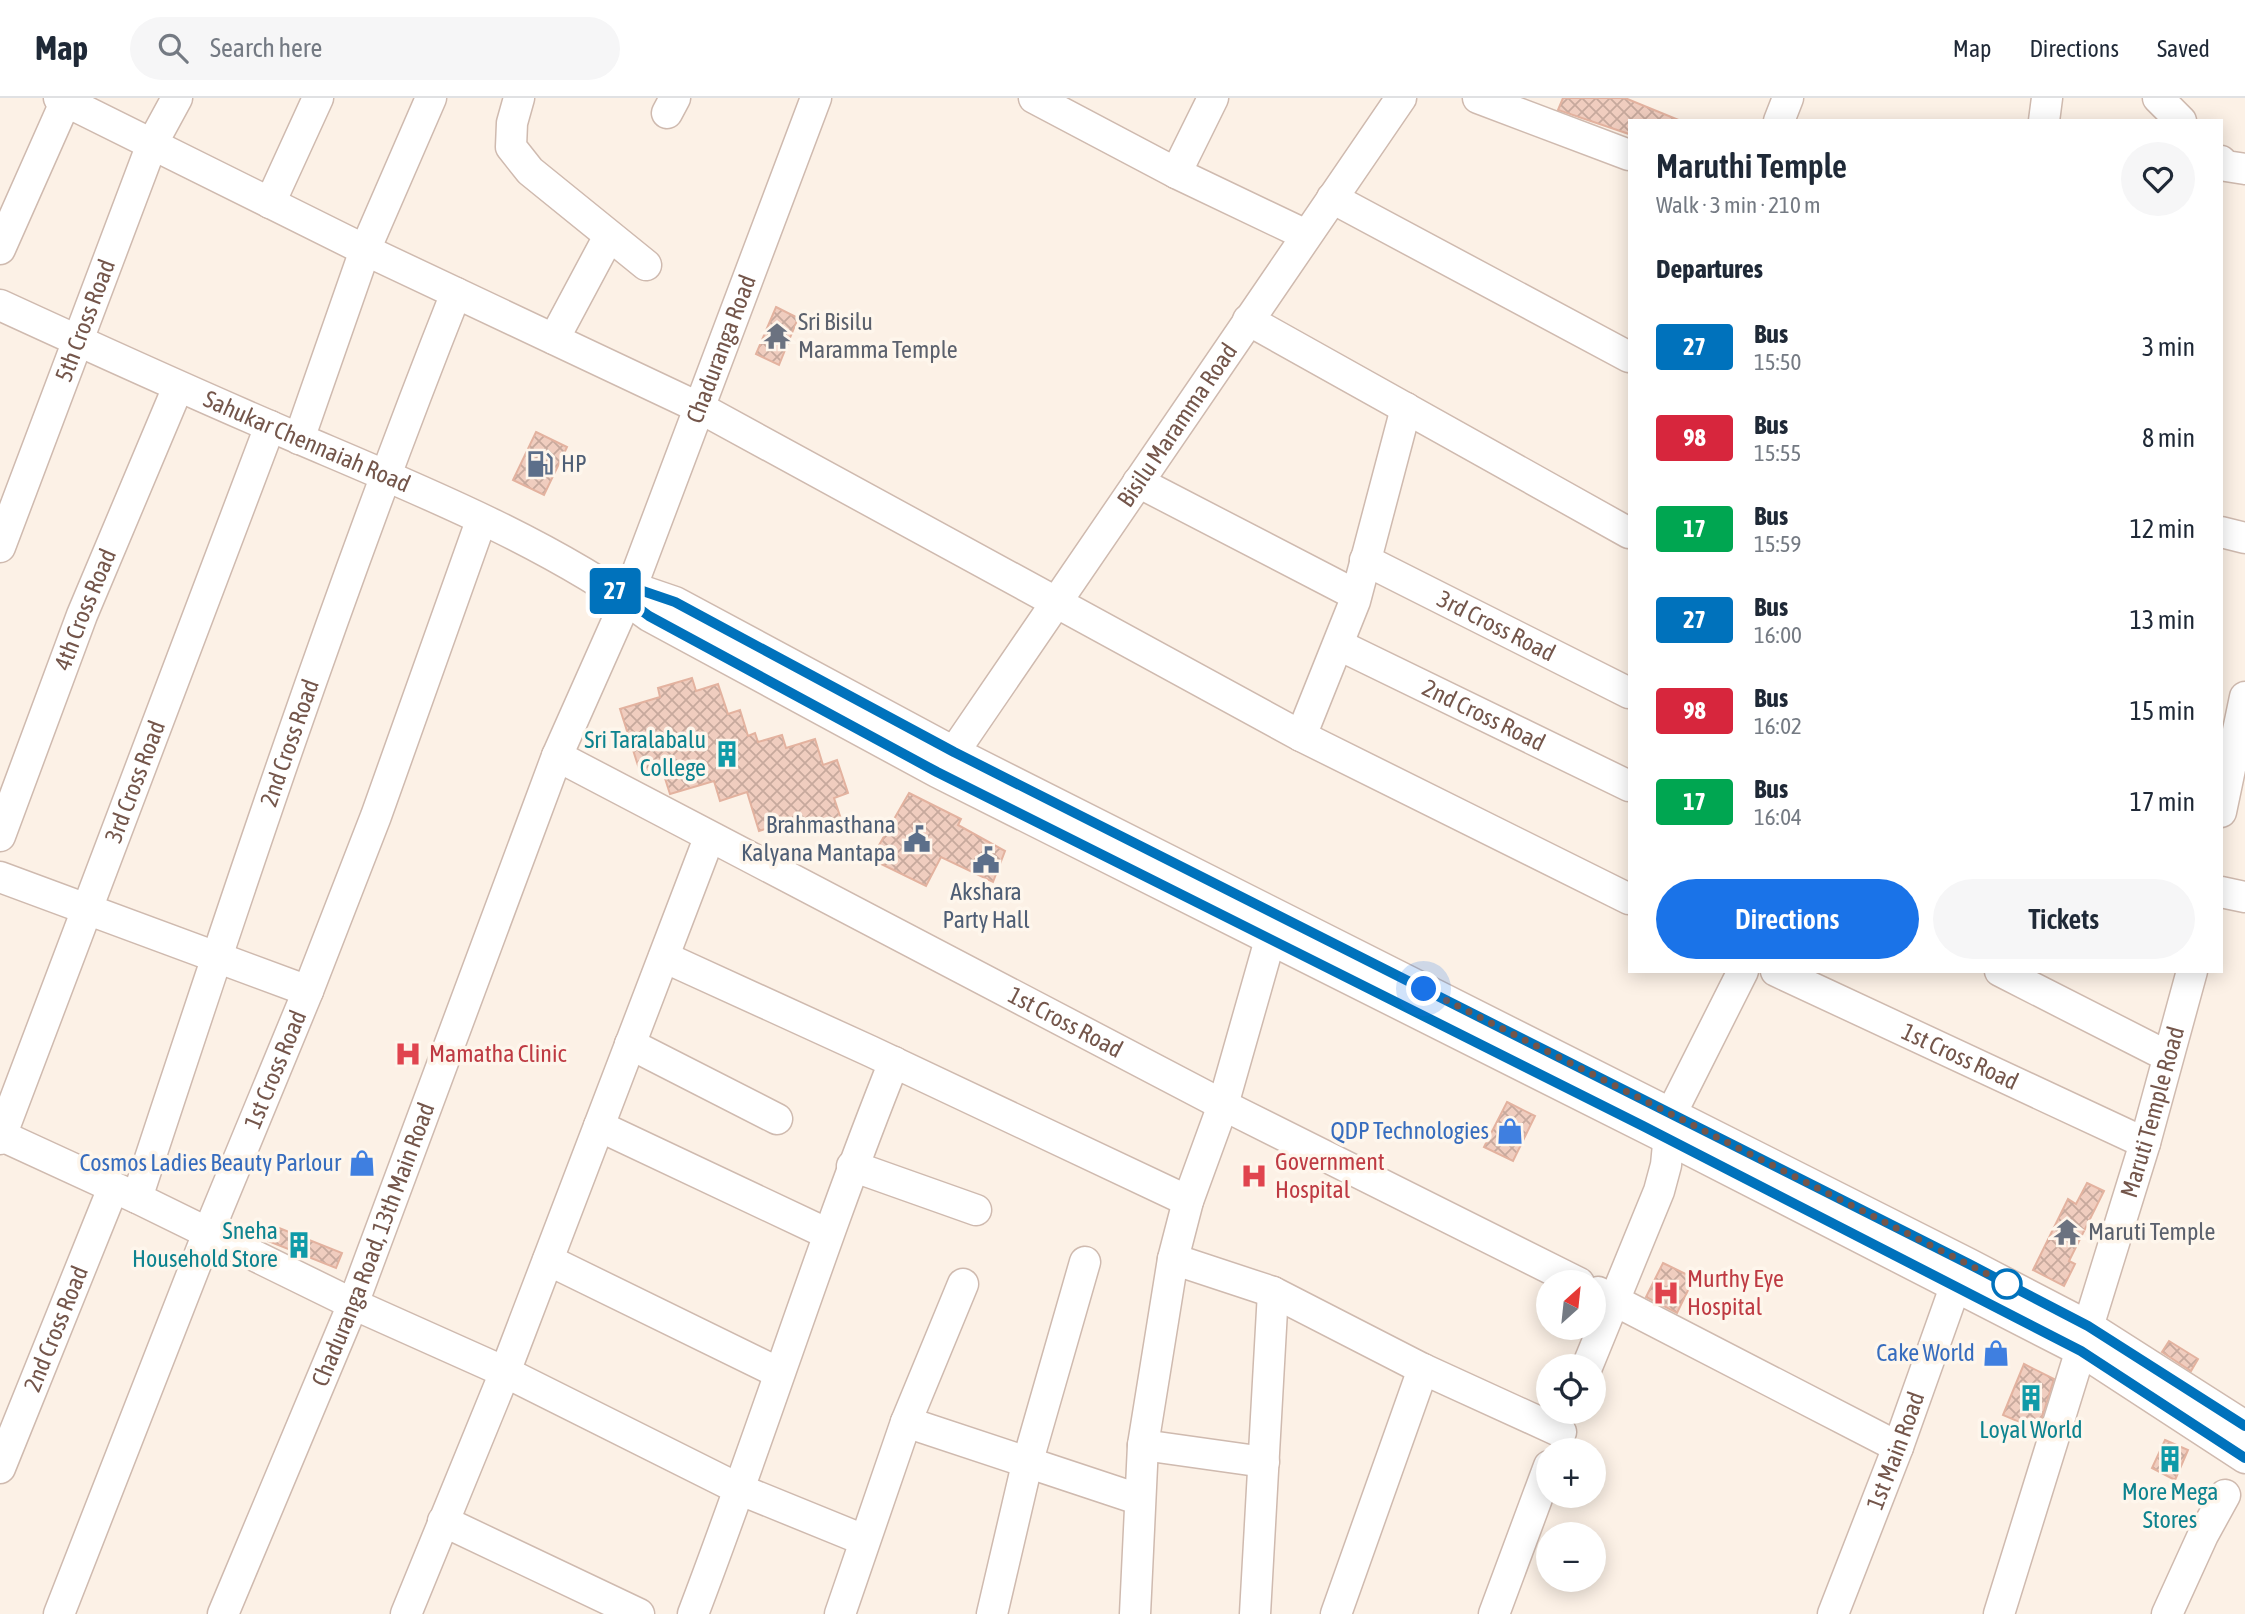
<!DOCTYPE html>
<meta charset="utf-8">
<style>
body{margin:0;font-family:"Asap Condensed",sans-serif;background:#f6f6f7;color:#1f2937;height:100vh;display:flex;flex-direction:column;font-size:26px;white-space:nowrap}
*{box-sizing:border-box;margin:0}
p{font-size:23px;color:#747a83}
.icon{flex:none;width:38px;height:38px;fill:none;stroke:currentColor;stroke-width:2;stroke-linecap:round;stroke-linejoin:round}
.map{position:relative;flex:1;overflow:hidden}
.details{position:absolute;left:1628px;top:21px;width:595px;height:854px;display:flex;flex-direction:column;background:#fff;border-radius:0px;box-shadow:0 4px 18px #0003}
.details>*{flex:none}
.badge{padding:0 14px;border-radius:5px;font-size:24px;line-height:46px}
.needle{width:46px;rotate:27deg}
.tools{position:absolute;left:1536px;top:1172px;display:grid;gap:14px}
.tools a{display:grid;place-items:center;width:70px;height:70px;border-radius:50%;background:#fff;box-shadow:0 4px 18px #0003;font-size:35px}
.you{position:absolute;width:35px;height:35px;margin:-18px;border:5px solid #fff;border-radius:50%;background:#1a73e8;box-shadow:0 0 0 10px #1a73e833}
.map>.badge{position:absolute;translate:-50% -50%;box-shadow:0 0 0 4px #fff}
h2{padding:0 28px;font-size:26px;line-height:63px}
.round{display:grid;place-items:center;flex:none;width:74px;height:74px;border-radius:37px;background:#f6f6f7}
.overview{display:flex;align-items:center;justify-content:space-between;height:119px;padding:0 28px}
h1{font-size:33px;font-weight:600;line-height:52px}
.primary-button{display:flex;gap:14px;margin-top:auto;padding:14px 28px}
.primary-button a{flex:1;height:80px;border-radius:42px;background:#1a73e8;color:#fff;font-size:28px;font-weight:600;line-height:80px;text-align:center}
.primary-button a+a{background:#f6f6f7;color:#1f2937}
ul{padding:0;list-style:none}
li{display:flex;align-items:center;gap:21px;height:91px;padding:0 28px}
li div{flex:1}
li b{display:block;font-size:26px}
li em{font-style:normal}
li .badge{min-width:77px;font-weight:700;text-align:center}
header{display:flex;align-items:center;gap:42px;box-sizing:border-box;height:98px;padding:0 35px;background:#fff;border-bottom:2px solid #e0e1e3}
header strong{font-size:33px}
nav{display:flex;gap:38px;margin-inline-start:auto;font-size:24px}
.search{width:490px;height:63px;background:#f6f6f7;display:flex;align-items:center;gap:18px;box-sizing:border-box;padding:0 24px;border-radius:38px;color:#747a83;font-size:26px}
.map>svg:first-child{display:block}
</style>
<header>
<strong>Map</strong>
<div class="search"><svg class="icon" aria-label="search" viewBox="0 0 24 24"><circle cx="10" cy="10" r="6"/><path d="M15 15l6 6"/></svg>Search here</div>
<nav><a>Map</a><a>Directions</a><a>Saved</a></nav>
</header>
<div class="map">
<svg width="2245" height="1516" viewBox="0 0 2245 1516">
<defs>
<pattern id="building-cross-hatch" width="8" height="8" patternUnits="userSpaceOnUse" patternTransform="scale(1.75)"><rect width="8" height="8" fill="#f0cdbf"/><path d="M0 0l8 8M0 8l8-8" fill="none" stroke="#c7a99d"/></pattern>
</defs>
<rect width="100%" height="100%" fill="#fcf1e6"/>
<path fill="url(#building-cross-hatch)" stroke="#e3b29f" stroke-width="2" d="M1563,0H1625L1681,23H1629V36L1558,12Z
M776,209L798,220L779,267L756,256Z
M536,334L567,349L544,397L513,382Z
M692,580L696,593L718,586L728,616L740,612L748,638L755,635L758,644L782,637L786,650L815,641L823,667L837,662L848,695L834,700L841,721L788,737L784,725L759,733L747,694L720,703L714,683L670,696L662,671L641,677L620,611L660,599L658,590Z
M909,695L961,721L958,727L1005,753L993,784L941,759L926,788L871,761Z
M1507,1004L1535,1018L1513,1063L1484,1049Z
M2087,1085L2104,1093L2069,1163L2075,1166L2064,1188L2033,1172L2068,1101L2076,1106Z
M274,1128L342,1155L336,1170L268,1143Z
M1663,1165L1694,1180L1677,1215L1646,1199Z
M2169,1243L2198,1261L2191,1273L2162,1254Z
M2024,1266L2054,1281L2038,1332L2003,1317Z
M2165,1342L2188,1352L2175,1382L2152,1370Z"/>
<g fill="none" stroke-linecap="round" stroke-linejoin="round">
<defs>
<g id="minor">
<path d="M59,0L365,152L702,311L1301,638L1629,801"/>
<path d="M519,0L512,25L511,49L530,73L646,167"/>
<path d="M1034,0L1176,75L1306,137"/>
<path d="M1478,0L1629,57"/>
<path d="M2158,0L2181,23"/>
<path d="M667,15L675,0"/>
<path d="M1779,23L1788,0"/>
<path d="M2044,23L2047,0"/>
<path d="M2221,63L2226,68L2245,71"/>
<path d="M1176,75L1213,0"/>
<path d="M1332,100L1629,259"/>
<path d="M270,105L318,0"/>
<path d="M0,151L67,0"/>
<path id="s1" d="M0,207C100,253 199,298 300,341C415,390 549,444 649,518L937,674L1668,1041L2081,1253L2245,1360"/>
<path d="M1248,222L1629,435"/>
<path d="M554,241L609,138"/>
<path d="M299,341L365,152L431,0"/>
<path d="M1138,384L1356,497"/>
<path d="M2221,434L2245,440"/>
<path id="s2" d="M0,449L152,46L177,0"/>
<path id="s3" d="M1365,462L1629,595"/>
<path d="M617,489H631L675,504L954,654L1969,1166L2088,1228L2245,1328"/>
<path id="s4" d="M1339,547L1629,688"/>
<path d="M1301,638L1355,503L1406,310"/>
<path id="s5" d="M954,654L1401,0"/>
<path id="s6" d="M557,658L1223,1007L1579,1185"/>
<path d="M2221,714L2245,599"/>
<path id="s7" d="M0,738L82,517L178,289"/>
<path d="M0,779L308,893"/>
<path d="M2221,794L2245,799"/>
<path d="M664,859L870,953L1188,1103"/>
<path id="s8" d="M1776,873L2145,1045"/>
<path d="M2000,873L2167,958"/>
<path d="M630,946L777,1021"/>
<path d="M599,1028L828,1136"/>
<path d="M0,1037L137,1100L353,1206L505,1274L741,1392L864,1442"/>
<path id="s9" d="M0,1041L270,328"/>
<path d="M852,1068L976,1112"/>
<path id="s10" d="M137,1100C237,796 338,492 456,195"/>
<path d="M1173,1161L1273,1194L1423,1271L1561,1334"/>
<path d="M548,1162L779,1275"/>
<path d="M1598,1194L1898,1349"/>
<path d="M1587,1269L1659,1093L1666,1067L1671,1016L1743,873"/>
<path d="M906,1324L1138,1401"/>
<path d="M1143,1347L1264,1364"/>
<path id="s11" d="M0,1370L113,1090"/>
<path d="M443,1423L639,1516"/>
<path id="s12" d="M59,1516L208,1135L308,893L376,718L481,423"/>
<path id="s13" d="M223,1516L353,1206L557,658L629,496L816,0"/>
<path d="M406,1516L505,1274L709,740"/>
<path d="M693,1516C763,1333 821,1146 894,964"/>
<path d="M840,1516L906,1324L963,1186"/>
<path d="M992,1516L1027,1366L1085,1164"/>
<path d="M1135,1516L1143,1347L1173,1161L1188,1103L1223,1007L1275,824"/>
<path d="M1255,1516L1273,1194"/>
<path d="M1336,1516L1423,1271"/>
<path d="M1494,1516L1549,1368"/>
<path id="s14" d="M1833,1516L1898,1349L1955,1189"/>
<path id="s15" d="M1999,1516L2145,1045L2192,873"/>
<path d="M2167,1516L2203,1437L2225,1397"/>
</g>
</defs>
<use href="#minor" stroke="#cfbaaf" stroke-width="33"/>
<use href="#minor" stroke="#fff" stroke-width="30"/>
</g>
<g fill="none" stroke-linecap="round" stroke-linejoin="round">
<defs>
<path id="line" d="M2245,1328L2088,1228L1969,1166L954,654L675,504L631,489H610L649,518L937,674L1643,1028L2081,1253L2245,1360"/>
</defs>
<use href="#line" stroke="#fff" stroke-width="16"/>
<use href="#line" stroke="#0072bc" stroke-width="10"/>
<path stroke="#74564b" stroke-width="7" stroke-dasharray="0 12.6" d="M1424,891L2017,1191L2007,1186"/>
</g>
<defs>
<symbol id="temple-bare" viewBox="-9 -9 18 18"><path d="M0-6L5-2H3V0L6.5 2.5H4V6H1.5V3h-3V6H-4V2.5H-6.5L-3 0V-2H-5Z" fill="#6b7280" stroke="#fef6ec" stroke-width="2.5" paint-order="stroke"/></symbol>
<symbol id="fuel-bare" viewBox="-9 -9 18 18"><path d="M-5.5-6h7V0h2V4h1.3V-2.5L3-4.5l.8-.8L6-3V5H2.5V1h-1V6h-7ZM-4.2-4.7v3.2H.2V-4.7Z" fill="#5c6f8a" stroke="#fef6ec" stroke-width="2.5" paint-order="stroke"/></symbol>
<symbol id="building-bare" viewBox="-9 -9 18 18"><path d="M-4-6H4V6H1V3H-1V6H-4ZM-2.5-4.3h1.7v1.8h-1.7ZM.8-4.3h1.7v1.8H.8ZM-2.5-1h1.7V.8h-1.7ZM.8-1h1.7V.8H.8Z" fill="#0f9aa8" stroke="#fef6ec" stroke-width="2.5" paint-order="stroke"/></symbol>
<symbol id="civic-bare" viewBox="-9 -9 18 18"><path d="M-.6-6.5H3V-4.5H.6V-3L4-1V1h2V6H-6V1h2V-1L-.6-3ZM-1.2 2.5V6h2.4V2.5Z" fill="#5c6f8a" stroke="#fef6ec" stroke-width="2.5" paint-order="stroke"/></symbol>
<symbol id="hospital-bare" viewBox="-9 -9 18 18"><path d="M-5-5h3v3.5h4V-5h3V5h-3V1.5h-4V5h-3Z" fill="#e0444e" stroke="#fef6ec" stroke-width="2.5" paint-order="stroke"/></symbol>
<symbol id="shop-bare" viewBox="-9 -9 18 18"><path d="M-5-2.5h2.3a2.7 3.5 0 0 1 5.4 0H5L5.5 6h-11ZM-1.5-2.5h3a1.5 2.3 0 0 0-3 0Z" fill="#3f7fe0" stroke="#fef6ec" stroke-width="2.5" paint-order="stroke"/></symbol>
</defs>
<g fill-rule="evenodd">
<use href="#temple-bare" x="758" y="219" width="38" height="38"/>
<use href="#fuel-bare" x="521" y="347" width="38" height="38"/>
<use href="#building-bare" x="708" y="637" width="38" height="38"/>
<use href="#civic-bare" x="898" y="722" width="38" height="38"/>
<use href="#civic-bare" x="967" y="743" width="38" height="38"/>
<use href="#hospital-bare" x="389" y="937" width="38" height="38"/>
<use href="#shop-bare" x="1491" y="1014" width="38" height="38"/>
<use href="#shop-bare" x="343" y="1046" width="38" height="38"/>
<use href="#hospital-bare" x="1235" y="1059" width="38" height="38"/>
<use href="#temple-bare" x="2048" y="1115" width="38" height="38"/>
<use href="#building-bare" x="280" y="1128" width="38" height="38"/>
<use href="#hospital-bare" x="1647" y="1176" width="38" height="38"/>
<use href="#shop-bare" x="1977" y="1236" width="38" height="38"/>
<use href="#building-bare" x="2012" y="1281" width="38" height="38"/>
<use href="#building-bare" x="2151" y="1342" width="38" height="38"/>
</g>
<circle fill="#fff" stroke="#0072bc" stroke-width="3.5" cx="2007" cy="1186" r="14"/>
<g text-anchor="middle" stroke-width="7" stroke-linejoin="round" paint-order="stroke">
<g font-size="24" fill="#74564b" stroke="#fef6ec">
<text dy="8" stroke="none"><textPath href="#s2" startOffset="242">5th Cross Road</textPath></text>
<text dy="8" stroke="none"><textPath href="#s13" startOffset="1360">Chaduranga Road</textPath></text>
<text dy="8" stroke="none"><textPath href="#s5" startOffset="396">Bisilu Maramma Road</textPath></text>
<text dy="8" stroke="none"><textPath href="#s1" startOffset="336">Sahukar Chennaiah Road</textPath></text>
<text dy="8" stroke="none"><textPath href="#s7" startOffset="242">4th Cross Road</textPath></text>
<text dy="8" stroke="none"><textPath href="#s3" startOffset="147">3rd Cross Road</textPath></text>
<text dy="8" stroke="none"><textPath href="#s4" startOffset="161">2nd Cross Road</textPath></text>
<text dy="8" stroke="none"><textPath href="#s10" startOffset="480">2nd Cross Road</textPath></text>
<text dy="8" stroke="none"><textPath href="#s9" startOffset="382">3rd Cross Road</textPath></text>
<text dy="8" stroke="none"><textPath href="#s6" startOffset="574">1st Cross Road</textPath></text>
<text dy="8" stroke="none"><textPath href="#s8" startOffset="203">1st Cross Road</textPath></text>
<text dy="8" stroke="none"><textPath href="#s12" startOffset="586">1st Cross Road</textPath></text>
<text dy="8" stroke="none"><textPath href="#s15" startOffset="525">Maruti Temple Road</textPath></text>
<text dy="8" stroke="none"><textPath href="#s13" startOffset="399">Chaduranga Road, 13th Main Road</textPath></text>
<text dy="8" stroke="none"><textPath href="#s11" startOffset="150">2nd Cross Road</textPath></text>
<text dy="8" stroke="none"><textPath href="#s14" startOffset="175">1st Main Road</textPath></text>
</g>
<g font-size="24" fill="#5b616d" stroke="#fef6ec" text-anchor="start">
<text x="798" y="232">Sri Bisilu<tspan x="798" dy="28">Maramma Temple</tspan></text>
<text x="2088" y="1142">Maruti Temple</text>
</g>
<g font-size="24" fill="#4e5e75" stroke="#fef6ec" text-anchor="start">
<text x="561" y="374">HP</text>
<text x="896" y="735" text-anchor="end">Brahmasthana<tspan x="896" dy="28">Kalyana Mantapa</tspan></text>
<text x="986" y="802" text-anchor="middle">Akshara<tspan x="986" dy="28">Party Hall</tspan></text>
</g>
<g font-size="24" fill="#0d838f" stroke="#fef6ec" text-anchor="end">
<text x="706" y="650">Sri Taralabalu<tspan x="706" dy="28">College</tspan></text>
<text x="278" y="1141">Sneha<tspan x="278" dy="28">Household Store</tspan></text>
<text x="2031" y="1340" text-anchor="middle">Loyal World</text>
<text x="2170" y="1402" text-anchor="middle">More Mega<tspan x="2170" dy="28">Stores</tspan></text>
</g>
<g font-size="24" fill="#be3a42" stroke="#fef6ec" text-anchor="start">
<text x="429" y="964">Mamatha Clinic</text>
<text x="1275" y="1072">Government<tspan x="1275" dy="28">Hospital</tspan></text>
<text x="1687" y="1189">Murthy Eye<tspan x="1687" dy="28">Hospital</tspan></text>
</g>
<g font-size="24" fill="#366cbe" stroke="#fef6ec" text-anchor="end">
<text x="1489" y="1041">QDP Technologies</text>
<text x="341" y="1073">Cosmos Ladies Beauty Parlour</text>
<text x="1975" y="1263">Cake World</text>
</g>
</g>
</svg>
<div class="tools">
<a><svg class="needle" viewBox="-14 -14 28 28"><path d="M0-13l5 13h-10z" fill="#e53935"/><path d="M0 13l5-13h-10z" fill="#747a83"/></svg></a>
<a><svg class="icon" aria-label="locate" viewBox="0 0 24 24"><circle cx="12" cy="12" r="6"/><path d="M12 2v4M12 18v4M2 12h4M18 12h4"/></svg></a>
<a>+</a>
<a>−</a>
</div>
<div class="you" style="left:1424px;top:891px"></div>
<b class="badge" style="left:615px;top:493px;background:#0072bc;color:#fff">27</b>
<section class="details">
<div class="overview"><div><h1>Maruthi Temple</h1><p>Walk · 3 min · 210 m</p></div><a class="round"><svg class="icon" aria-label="heart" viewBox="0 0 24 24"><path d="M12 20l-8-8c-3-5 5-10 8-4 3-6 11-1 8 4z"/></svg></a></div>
<h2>Departures</h2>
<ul>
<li><span class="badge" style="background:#0072bc;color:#fff">27</span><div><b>Bus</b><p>15:50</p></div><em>3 min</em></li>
<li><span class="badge" style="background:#d7263d;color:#fff">98</span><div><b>Bus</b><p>15:55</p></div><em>8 min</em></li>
<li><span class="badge" style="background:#00a651;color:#fff">17</span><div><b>Bus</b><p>15:59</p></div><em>12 min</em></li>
<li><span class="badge" style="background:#0072bc;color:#fff">27</span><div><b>Bus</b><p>16:00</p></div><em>13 min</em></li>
<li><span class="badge" style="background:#d7263d;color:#fff">98</span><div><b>Bus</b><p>16:02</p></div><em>15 min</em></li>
<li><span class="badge" style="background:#00a651;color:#fff">17</span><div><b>Bus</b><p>16:04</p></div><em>17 min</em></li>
</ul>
<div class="primary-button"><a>Directions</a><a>Tickets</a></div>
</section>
</div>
